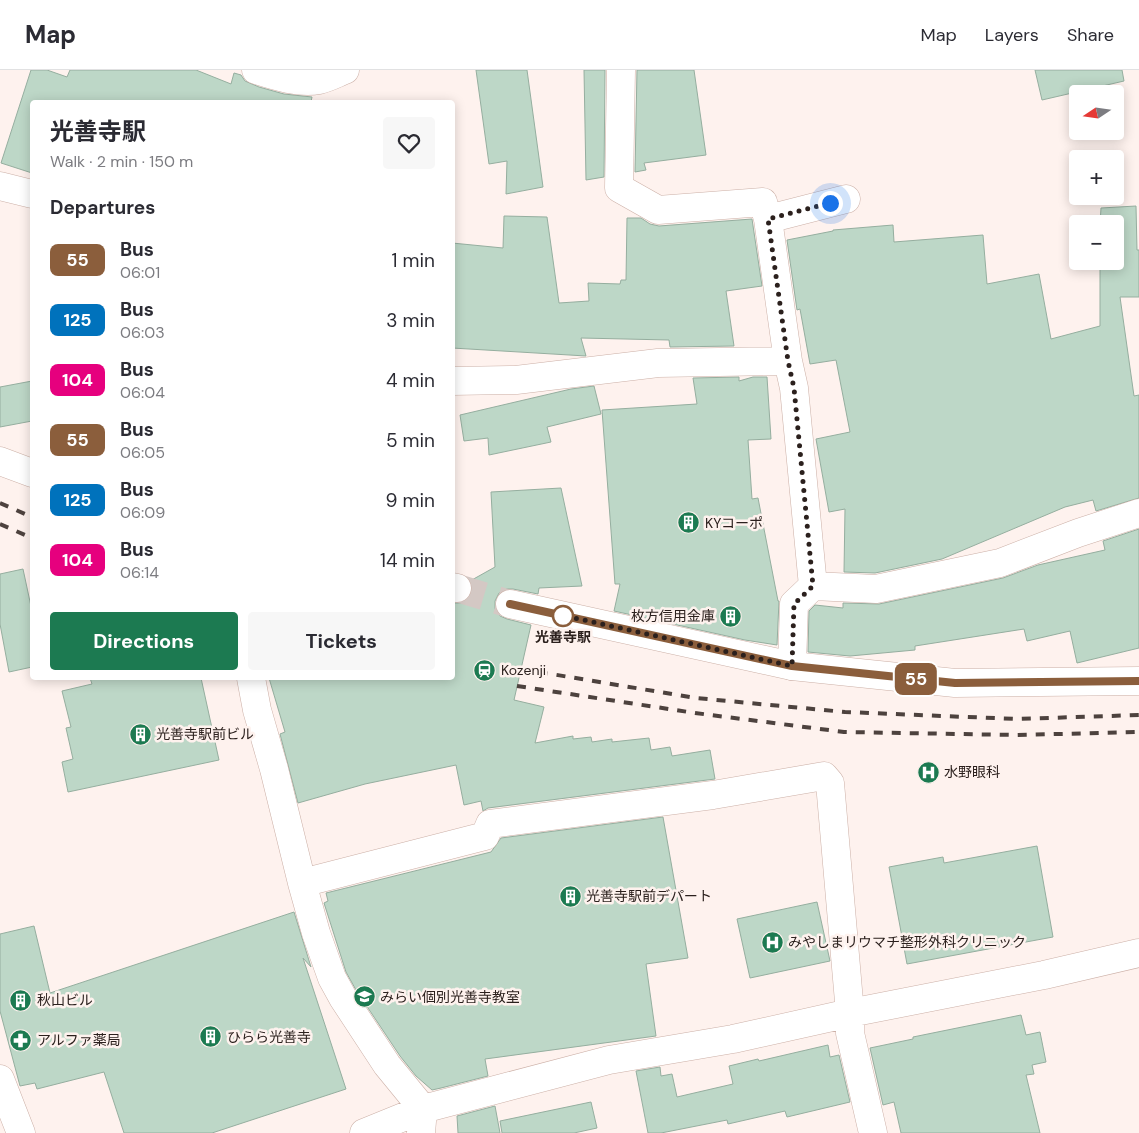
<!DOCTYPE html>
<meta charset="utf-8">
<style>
body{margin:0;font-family:"DM Sans","Noto Sans JP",sans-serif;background:#f7f7f7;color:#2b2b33;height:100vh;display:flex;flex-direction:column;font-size:19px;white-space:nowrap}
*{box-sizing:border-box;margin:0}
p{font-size:16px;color:#7c7c81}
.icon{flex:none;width:28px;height:28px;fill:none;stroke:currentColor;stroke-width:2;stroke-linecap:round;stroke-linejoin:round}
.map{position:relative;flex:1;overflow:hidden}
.details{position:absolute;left:30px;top:30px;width:425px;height:580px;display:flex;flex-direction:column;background:#fff;border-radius:5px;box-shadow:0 2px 12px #0003}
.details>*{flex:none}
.badge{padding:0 10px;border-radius:8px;font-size:18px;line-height:32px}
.needle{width:32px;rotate:257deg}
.tools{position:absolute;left:1069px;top:15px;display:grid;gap:10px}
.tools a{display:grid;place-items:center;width:55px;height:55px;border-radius:5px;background:#fff;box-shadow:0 2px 12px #0003;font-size:25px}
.you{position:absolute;width:25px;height:25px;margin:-12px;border:4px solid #fff;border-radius:50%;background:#1a73e8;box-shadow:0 0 0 8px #1a73e833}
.map>.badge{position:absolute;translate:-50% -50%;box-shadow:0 0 0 2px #fff}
h2{padding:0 20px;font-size:19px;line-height:45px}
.round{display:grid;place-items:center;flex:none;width:52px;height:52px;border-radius:5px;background:#f7f7f7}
.head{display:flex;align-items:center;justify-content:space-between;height:85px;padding:0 20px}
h1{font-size:24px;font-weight:700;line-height:38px}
.cta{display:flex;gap:10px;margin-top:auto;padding:10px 20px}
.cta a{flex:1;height:58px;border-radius:5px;background:#1c7a51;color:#fff;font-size:20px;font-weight:700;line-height:58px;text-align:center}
.cta a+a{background:#f7f7f7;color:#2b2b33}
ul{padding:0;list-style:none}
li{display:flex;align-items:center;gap:15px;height:60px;padding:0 20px}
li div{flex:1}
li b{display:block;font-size:19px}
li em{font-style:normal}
li .badge{min-width:55px;font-weight:700;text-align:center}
header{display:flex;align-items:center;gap:30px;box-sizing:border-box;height:70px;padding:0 25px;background:#fff;border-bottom:1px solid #e1e1e2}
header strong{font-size:24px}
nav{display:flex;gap:28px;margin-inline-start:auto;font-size:18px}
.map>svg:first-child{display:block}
</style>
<header>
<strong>Map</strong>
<nav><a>Map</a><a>Layers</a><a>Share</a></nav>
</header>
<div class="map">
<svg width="1139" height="1063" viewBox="0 0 1139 1063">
<rect width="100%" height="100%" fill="#fef2ee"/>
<path fill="#bdd7c7" stroke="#95ae9f" d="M31,0H47L67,7L70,0H196L231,14L234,3L241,5L245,11L259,17L284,24L312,27L311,32H32V103L1,93Z
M476,0H527L543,117L506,124L507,91L489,94Z
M584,0H605L604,107L586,110Z
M637,0H694L706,85L644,93L646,100L635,102Z
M1035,0H1122L1124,11L1042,30Z
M1136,136L1137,180H1139V227H1120L1134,326L1139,325V428L1096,441L1093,430L1065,437L942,489L875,503L844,502L845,439L829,442L816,369L850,362L836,290L810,294L800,239L797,240L787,170L833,161V160L893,155L894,172L983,165L987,214L1039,204L1051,269L1100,256V191H1115V154H1100L1101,138Z
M504,146L547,147L559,233L589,231L588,213L620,214L621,210H626L627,148H641L650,154L659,156L752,149L762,216L726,221L734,276L670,277L669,270L581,268L586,286L452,278V173L503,178Z
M739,307V311L753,307H767L771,369L748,370L752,429L758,428L778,531H779L777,575L745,570L614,541L620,514H615L602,340L697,334L693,308Z
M32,311V351L0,357V317Z
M594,316L601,344L547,357L551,372L489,385L488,368L464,371L460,345L571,319Z
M561,418L582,516L539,518L538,524L513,519H506L499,523L495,531V539L500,546L507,549L531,555L514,630L544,637L535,673L573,666V669L591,667L592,672L612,669V672L649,668L651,680L670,677L672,686L710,680L715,709L488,738L483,741L481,731L464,735L456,695L365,714L298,733L280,664L285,662L269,608H452V533H462L468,529L472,521L470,511L495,497L491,422Z
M1139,459V578L1077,593L1070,561L1027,571L1024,559L915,576V580L850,586L808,582L809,541L815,535L843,538V533L879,534L1003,508L1038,495L1105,480L1103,471Z
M23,499L32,541V597L9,602L0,554V504Z
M90,608H201L219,690L68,722L62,692L73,689L66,658L71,657L62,621L92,614Z
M663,747L688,888L646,894L656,966L485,989L488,1006L441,1018L432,1020L416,1006L400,986L356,920L346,902L324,833L328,831L326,823L491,782L501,768Z
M1037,776L1053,867L907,894L889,797L943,787L944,793Z
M817,832L830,891L750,908L737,849Z
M294,842L311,897L303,888L346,1019L212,1063H124L104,1002L37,1019L35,1013L20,1016L0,941V864L34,856L50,923Z
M1021,945L1026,965L1040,962L1046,992L1032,995L1034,1004L1026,1005L1040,1063H901L894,1032L883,1035L870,978L913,969V967Z
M828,975L830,987L839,985L850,1032L787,1047L785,1041L728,1054L727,1050L661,1063H648L636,1001L660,997L661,1006L672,1004L677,1027L733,1014L729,996L758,989L759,991Z
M591,1032L597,1058L574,1063H502L500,1051Z
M495,1036L500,1063H458L457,1046Z"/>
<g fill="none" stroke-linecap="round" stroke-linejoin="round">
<path stroke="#d4c8c4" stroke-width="28" stroke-dasharray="28 14" stroke-linecap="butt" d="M457,518L510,534"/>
<defs>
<path id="minor" d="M256,0C275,6 299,14 319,10C328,8 337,3 345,0
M621,0L619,118L658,140L763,132L768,149L788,291L794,318L813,516L794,534L792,596
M0,116L32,124
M768,149L846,129
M452,311L516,310L658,293L788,291
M813,516L876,519L1000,493L1078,463L1139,443
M251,608L257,640L274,699L302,813L316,863L332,908L343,928L387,995L423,1039L421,1063
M302,813L485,766L490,754L713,725L824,706L830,713L850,943V963L873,1063
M0,1009L21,1063
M364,1063L423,1039L609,990L733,969L850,943L1044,905L1139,883"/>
<path id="major" d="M0,391L32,403
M452,517L457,518
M510,534L792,596L955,613L1139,611"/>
</defs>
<use href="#minor" stroke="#ccb0a7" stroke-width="29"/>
<use href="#major" stroke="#ccb0a7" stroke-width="29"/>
<use href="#minor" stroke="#fff" stroke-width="28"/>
<use href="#major" stroke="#fff" stroke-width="28"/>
<path stroke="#4d423e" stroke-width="4" stroke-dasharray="9 9" stroke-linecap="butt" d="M0,433L32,447
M0,454L32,468
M521,599L696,628L845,642L1017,649L1139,645
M517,616L695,643L844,662L1017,665L1139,662"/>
</g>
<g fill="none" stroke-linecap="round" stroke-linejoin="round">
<defs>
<path id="line" d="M510,534L792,596L955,613L1139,611"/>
</defs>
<use href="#line" stroke="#fff" stroke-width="11"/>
<use href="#line" stroke="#8b5e3c" stroke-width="8"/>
<path stroke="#2b201d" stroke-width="5" stroke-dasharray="0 9" d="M563,546L561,545L792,596L794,534L813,516L794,318L788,291L768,149L830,133"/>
</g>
<defs>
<symbol id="building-disc" viewBox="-11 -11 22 22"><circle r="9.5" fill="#1c7a51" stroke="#fef2ee"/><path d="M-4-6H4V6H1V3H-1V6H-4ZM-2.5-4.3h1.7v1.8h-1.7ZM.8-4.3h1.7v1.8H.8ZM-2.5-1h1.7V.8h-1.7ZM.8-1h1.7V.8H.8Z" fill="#fff"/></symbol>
<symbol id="station-disc" viewBox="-11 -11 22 22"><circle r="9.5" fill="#1c7a51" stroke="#fef2ee"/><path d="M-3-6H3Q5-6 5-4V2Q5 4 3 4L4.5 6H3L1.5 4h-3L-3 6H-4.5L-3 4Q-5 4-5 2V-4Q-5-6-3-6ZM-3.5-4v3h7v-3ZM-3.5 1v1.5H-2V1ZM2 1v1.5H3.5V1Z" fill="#fff"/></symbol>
<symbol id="hospital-disc" viewBox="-11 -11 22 22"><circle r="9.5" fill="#1c7a51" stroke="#fef2ee"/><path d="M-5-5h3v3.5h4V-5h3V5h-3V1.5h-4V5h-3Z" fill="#fff"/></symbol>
<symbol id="school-disc" viewBox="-11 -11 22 22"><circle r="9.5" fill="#1c7a51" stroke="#fef2ee"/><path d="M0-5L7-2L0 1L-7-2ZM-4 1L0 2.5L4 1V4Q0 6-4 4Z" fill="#fff"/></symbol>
<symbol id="pharmacy-disc" viewBox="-11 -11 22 22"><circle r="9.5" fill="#1c7a51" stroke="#fef2ee"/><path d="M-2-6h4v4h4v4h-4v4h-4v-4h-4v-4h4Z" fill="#fff"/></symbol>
</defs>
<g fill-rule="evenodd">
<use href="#building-disc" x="676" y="440" width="25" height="25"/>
<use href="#building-disc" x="718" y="534" width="25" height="25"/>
<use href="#station-disc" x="472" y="588" width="25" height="25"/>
<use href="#building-disc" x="128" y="652" width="25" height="25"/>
<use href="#hospital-disc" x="916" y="690" width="25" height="25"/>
<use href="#building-disc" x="558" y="814" width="25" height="25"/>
<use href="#hospital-disc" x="760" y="860" width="25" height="25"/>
<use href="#school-disc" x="352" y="914" width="25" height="25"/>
<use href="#building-disc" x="8" y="918" width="25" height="25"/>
<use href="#building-disc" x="198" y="954" width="25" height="25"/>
<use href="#pharmacy-disc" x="8" y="958" width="25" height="25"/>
</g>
<circle fill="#fff" stroke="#8b5e3c" stroke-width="2.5" cx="563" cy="546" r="10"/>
<g text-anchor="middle" stroke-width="5" stroke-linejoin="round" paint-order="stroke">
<g font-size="14" fill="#2b201d" stroke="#fef2ee" text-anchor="start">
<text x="705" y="458">KYコーポ</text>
<text x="715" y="551" text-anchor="end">枚方信用金庫</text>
<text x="501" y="605">Kozenji</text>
<text x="156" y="669">光善寺駅前ビル</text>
<text x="944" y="707">水野眼科</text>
<text x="586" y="831">光善寺駅前デパート</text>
<text x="788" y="877">みやしまリウマチ整形外科クリニック</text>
<text x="380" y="932">みらい個別光善寺教室</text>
<text x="37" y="935">秋山ビル</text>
<text x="227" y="972">ひらら光善寺</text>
<text x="37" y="975">アルファ薬局</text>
</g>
<g font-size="14" font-weight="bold" fill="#2b201d" stroke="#fef2ee">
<text x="563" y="572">光善寺駅</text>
</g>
</g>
</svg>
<div class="tools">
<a><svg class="needle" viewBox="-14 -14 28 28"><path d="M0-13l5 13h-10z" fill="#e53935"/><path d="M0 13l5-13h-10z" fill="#7c7c81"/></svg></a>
<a>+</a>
<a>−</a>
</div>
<div class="you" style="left:830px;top:133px"></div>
<b class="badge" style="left:916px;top:609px;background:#8b5e3c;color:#fff">55</b>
<section class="details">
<div class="head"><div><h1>光善寺駅</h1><p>Walk · 2 min · 150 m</p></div><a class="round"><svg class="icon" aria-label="heart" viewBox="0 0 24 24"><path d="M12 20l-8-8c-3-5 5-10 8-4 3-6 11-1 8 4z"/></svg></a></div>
<h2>Departures</h2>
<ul>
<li><span class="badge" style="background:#8b5e3c;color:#fff">55</span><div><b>Bus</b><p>06:01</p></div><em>1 min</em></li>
<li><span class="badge" style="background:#0072bc;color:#fff">125</span><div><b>Bus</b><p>06:03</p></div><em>3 min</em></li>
<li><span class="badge" style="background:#e6007e;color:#fff">104</span><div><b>Bus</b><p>06:04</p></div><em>4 min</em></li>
<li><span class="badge" style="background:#8b5e3c;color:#fff">55</span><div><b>Bus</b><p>06:05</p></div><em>5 min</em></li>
<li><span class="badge" style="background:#0072bc;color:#fff">125</span><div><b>Bus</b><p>06:09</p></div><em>9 min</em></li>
<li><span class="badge" style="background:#e6007e;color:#fff">104</span><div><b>Bus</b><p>06:14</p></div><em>14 min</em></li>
</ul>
<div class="cta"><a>Directions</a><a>Tickets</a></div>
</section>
</div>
